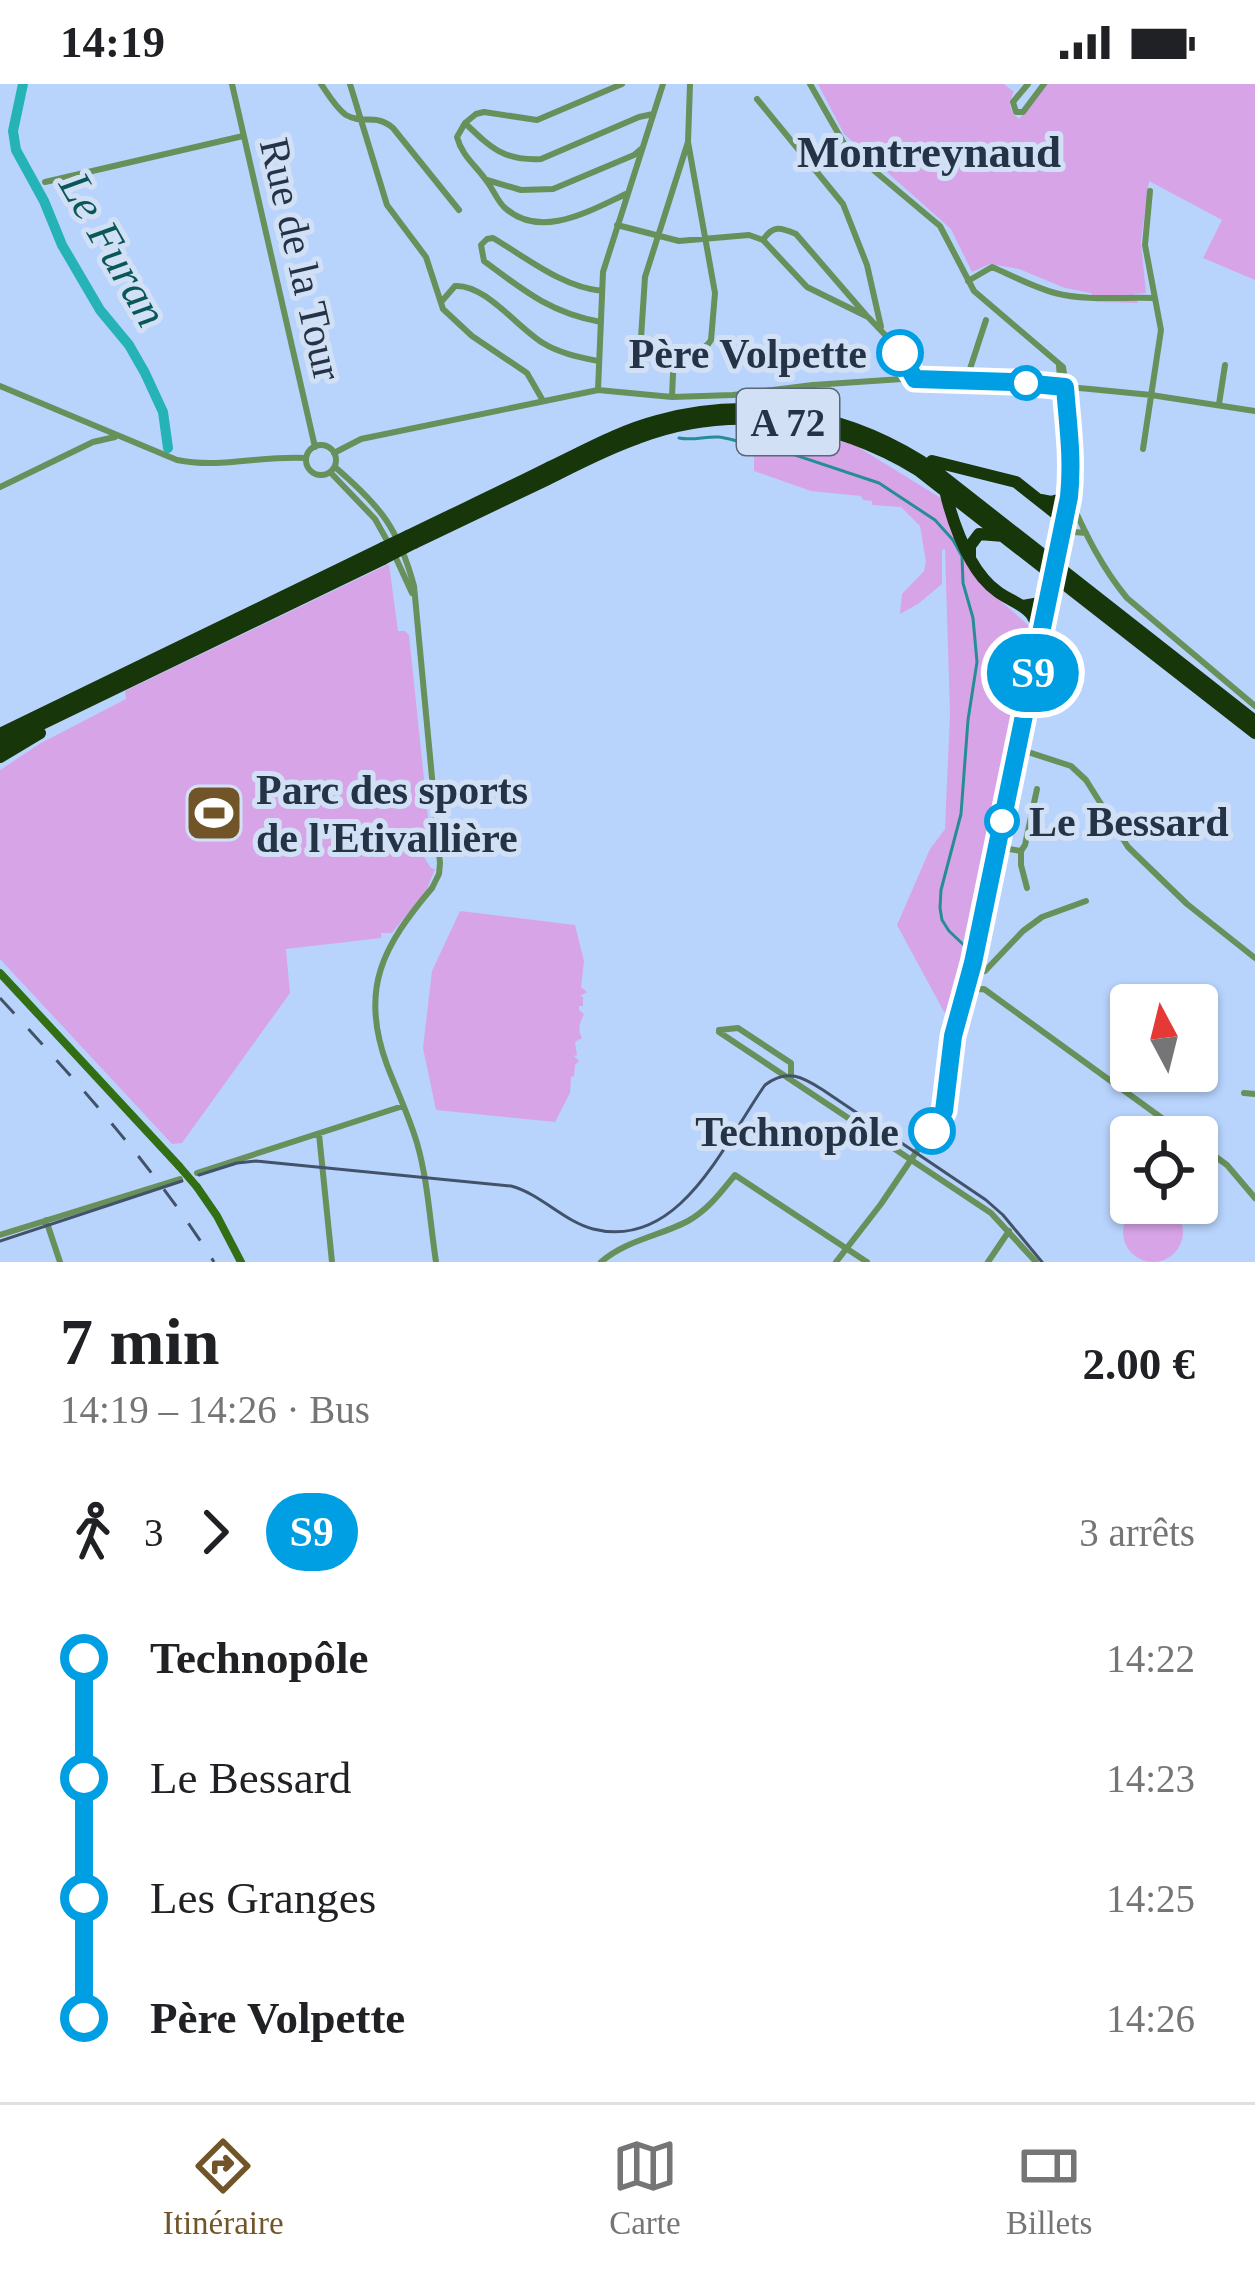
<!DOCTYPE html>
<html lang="fr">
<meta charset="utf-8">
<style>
body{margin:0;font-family:"Times New Roman",serif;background:#f6f6f6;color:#202124;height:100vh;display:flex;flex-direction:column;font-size:45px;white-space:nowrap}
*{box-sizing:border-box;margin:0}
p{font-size:39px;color:#757577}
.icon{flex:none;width:66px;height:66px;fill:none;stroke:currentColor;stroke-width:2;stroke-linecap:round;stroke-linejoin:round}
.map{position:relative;height:1178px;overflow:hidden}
.details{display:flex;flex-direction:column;background:#fff;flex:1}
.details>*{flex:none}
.badge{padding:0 24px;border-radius:39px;font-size:42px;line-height:78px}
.needle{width:78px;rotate:353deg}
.controls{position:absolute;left:1110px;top:900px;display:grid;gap:24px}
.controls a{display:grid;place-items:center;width:108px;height:108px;border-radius:12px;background:#fff;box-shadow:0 3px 9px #0004;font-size:60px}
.map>.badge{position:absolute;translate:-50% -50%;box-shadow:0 0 0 6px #fff}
.legs{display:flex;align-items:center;gap:18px;height:132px;padding:0 60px;font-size:39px}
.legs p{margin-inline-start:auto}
.summary{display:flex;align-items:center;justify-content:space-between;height:204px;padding:0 60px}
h1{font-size:66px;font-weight:700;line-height:90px}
ul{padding:0 60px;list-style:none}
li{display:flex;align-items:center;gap:42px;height:120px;font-size:45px}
li i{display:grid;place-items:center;width:18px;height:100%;margin:0 15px;background:currentColor}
li i::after{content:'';width:30px;height:30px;margin:-15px;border:9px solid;border-radius:50%;background:#fff}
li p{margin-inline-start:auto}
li:first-child i{background:linear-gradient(#0000 50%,currentColor 0)}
li:last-child i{background:linear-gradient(currentColor 50%,#0000 0)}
.status{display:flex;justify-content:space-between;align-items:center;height:84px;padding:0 60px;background:#fff;direction:ltr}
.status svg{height:33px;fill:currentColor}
.tabs{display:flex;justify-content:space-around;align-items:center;height:168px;border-top:3px solid #e0e0e0;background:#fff;font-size:33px;color:#757577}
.tabs a{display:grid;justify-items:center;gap:6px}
.tabs .on{color:#715528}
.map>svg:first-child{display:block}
</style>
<div class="status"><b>14:19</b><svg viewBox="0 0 49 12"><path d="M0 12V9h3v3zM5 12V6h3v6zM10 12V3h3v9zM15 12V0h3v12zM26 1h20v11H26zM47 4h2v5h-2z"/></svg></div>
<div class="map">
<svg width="1255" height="1178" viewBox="0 0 1255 1178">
<rect width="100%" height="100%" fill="#b8d4fd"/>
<path fill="#d8a4e8" d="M818,0H1004L1014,8C1008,19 1009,27 1019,35L1047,0H1255V196L1203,174L1222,136L1149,97L1141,158L1146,209L1134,210L1138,219L1096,218L1091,209L1065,204L1019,185L990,180L972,188L951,145L844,50Z
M754,343L853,360L944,416L981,500L1034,546L1017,621L1018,623L969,862L949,937L897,841L930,765L945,745L950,629L945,465L942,466V500L918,520L900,530L902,510L924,487L926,478L920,442L901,423L872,421V417L863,416L861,412L811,407L754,387Z
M389,480L398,547H405L409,551L432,771L424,773L431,784L435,785L427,805L392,849H381V854L286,865L290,909L182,1059L172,1060L0,875V686L41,659L126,615L125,607Z
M460,827L575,841L584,877L581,903L587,908L580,912L583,913V922H579V926L584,930C580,939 577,945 582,954L575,958L577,971L574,972L579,977L575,981L574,992L571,993L570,1009L555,1038L436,1026L423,964L432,887Z
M1123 1148a30 30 0 1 1 60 0a30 30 0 1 1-60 0Z"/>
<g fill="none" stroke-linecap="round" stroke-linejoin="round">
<path stroke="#268d95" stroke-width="3" d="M679,354C693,357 705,352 719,353C734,355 745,361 759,359L879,399L935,436L953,456L962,472L963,499L973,534L977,578L968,636L961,730L941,806L940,824L942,836L949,847L967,864"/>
<path stroke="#26b3b7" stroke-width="10" d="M23,0L13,47L16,66L44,117L62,161L100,226L129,261L145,289L163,328L168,364"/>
<path stroke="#68905a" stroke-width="6" d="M321,0C328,10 336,24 346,31C363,41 376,29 393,44L459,126
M350,0L387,121L426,173L443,225L472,252L527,289L542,315
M1028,0L1013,18L1016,28H1023L1044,0
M757,15L843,120L867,181L881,243
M465,39L457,53C462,73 478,83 488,99C494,107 497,116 504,123C540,157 591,126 628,109
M465,39C491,64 504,77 541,75L639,33L653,30
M465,39L476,30L484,28L537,36L622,0
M688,58L645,193L641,254L650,265C669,266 701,275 711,256L715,209L688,58L690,0
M487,96L521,106L553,105L634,71L641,65
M45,98L243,52
M617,141L679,157L749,151L763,156L807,203L868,233L890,256L915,295
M763,156C773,141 780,143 796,150L866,231
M968,197L992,183C1013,192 1033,203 1055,209C1086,217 1121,213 1153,214
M442,217L455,202C485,200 517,243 543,259C559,269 579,273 598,277
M601,238C551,229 524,207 484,177L481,161L487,155L493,154C527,174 562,203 602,207
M966,297L986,236
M598,306L603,188L663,0
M672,313L674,267
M1219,320L1225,281
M1143,365L1161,246L1145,161L1150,107
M334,369L361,355L598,306L672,313L733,311L813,301L902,295L1011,298L1090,305L1151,311L1255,327
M1069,413C1085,449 1102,484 1127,514L1255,622
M1062,456L1074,448L1086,449
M1016,664L1071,682L1086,696L1128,763L1187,820L1255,874
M997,763L1021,767L1025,761L1037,705
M1021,767V781L1027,804
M432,804C383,862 359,905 387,981C397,1007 409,1032 417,1059C428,1097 430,1139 436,1178
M985,887L1023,847L1042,833L1086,817
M966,906L984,905L1188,1053
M719,946L738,944L791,979V995
M719,948L991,1129L1036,1178
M1244,1009L1255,1010
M319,1050L332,1178
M1197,1059L1227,1081L1255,1114
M197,1089L403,1022
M46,1136L60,1178
M0,1151L180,1095
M601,1178C626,1156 660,1152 688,1137C708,1126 721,1108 735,1091L867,1178
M988,1178L1009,1147"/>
<path stroke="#68905a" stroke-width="6" d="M232,0L315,363
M810,0L846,63L940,142L974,207L1063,283L1071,342L1072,387L1060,459
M1059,281L1060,297L1071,309V323
M0,302L177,376C220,385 263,371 306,374
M306 376a15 15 0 1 1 30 0a15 15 0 1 1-30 0Z
M335,383C380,422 398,443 414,502L440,779L439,790L432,804
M330,388L375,435L389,460
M0,403L93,358L115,353
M395,472L412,509
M1041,548L1047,514
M836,1178L881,1120L944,1027L953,952L973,879L1039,561"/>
<path stroke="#316e14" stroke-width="8" d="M0,889L179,1082
M197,1103L217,1132L241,1178"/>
<path stroke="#173609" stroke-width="12" d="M932,377L1016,398L1064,436
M945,406C951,433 965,473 983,494C1010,527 1039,511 1039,563
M1041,416L1051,418L1069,413
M408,452C455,429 502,407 548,384C584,367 619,347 657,337C755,310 853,330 936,387L1255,637
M414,459C458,438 502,417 546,396C576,381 606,365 638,354C732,318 834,335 918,386L1255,649
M970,473V462L979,450L1004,452
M1023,522L1040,519L1048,510
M0,650L383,464
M0,660L383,475
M0,673L40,649"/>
<path stroke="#415269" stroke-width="3" d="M199,1091L237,1079L256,1077L511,1102C541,1110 563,1137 593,1145C680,1167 724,1059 765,1001C787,984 803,993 823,1006L986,1116L1003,1131L1042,1178
M0,1157L182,1097"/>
<path stroke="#415269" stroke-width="3" stroke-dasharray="21 21" stroke-linecap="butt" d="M0,914C77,998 153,1081 214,1178"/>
<path stroke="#68905a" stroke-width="6" d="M1050,503L1060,459"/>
<path stroke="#316e14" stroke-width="8" d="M179,1082L197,1103"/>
<path stroke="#173609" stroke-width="12" d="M383,464L408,452
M383,475L414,459"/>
</g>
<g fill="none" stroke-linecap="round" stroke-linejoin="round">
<defs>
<path id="line-1" d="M900,269L915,295L1012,298L1065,303C1068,342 1073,374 1069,413L973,879L953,952L944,1027L932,1047"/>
</defs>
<use href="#line-1" stroke="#fff" stroke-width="27"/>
<use href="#line-1" stroke="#009fe3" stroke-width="18"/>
</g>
<defs>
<symbol id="stadium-square" viewBox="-11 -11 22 22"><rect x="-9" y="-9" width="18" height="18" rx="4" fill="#715528" stroke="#d2e0f5"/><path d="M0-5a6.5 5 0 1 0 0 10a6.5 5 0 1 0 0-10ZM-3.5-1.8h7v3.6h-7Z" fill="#fff"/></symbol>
</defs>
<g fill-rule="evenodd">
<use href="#stadium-square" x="181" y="696" width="66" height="66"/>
</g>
<g fill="#fff" stroke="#009fe3" stroke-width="6">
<circle cx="900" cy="269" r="21"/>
<circle cx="1026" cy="299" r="15"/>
<circle cx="1002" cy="737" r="15"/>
<circle cx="932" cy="1047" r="21"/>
</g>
<g text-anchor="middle" stroke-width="10" stroke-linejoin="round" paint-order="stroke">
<rect fill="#d2e0f5" stroke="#59677a" stroke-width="3" x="737" y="305" width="102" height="66" rx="9"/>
<g font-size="39" font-weight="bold" fill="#253346">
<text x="788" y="352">A 72</text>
</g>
<g font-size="42" fill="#253346" stroke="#d2e0f5">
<text transform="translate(302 175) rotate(77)" y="15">Rue de la Tour</text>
</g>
<g font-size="42" font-weight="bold" fill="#253346" stroke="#d2e0f5" text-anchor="end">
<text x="867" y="284">Père Volpette</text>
<text x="1029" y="752" text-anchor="start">Le Bessard</text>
<text x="899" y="1062">Technopôle</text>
</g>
<g font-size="42" font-weight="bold" fill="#253346" stroke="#d2e0f5" text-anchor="start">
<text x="256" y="720">Parc des sports<tspan x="256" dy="48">de l'Etivallière</tspan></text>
</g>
<g font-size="45" font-weight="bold" fill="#253346" stroke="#d2e0f5">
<text x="929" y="83">Montreynaud</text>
</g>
<g font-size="45" font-style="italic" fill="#0a575a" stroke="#d2e0f5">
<text transform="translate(114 165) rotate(60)" y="16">Le Furan</text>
</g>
</g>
</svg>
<div class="controls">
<a><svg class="needle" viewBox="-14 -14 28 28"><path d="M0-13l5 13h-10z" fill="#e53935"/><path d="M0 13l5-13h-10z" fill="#757577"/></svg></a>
<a><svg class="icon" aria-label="locate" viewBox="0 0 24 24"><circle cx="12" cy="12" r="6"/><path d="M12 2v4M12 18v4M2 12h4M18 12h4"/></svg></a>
</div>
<b class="badge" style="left:1033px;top:589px;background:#009fe3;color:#fff">S9</b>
</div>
<section class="details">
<div class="summary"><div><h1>7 min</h1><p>14:19 – 14:26 · Bus</p></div><b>2.00 €</b></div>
<div class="legs"><svg class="icon" aria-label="walk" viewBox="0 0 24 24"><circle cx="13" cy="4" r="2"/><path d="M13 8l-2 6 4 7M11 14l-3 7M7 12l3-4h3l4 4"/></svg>3<svg class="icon" aria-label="forward" viewBox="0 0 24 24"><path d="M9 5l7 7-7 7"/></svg><b class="badge" style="background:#009fe3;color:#fff">S9</b><p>3 arrêts</p></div>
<ul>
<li><i style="color:#009fe3"></i><b>Technopôle</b><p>14:22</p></li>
<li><i style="color:#009fe3"></i><span>Le Bessard</span><p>14:23</p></li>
<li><i style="color:#009fe3"></i><span>Les Granges</span><p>14:25</p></li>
<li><i style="color:#009fe3"></i><b>Père Volpette</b><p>14:26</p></li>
</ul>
</section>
<nav class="tabs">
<a class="on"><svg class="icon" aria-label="directions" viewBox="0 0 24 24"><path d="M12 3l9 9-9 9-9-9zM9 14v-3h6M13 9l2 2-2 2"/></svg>Itinéraire</a>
<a><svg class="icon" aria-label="map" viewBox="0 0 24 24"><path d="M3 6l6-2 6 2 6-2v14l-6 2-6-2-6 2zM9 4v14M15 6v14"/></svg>Carte</a>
<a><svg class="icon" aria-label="tickets" viewBox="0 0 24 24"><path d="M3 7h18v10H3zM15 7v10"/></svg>Billets</a>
</nav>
